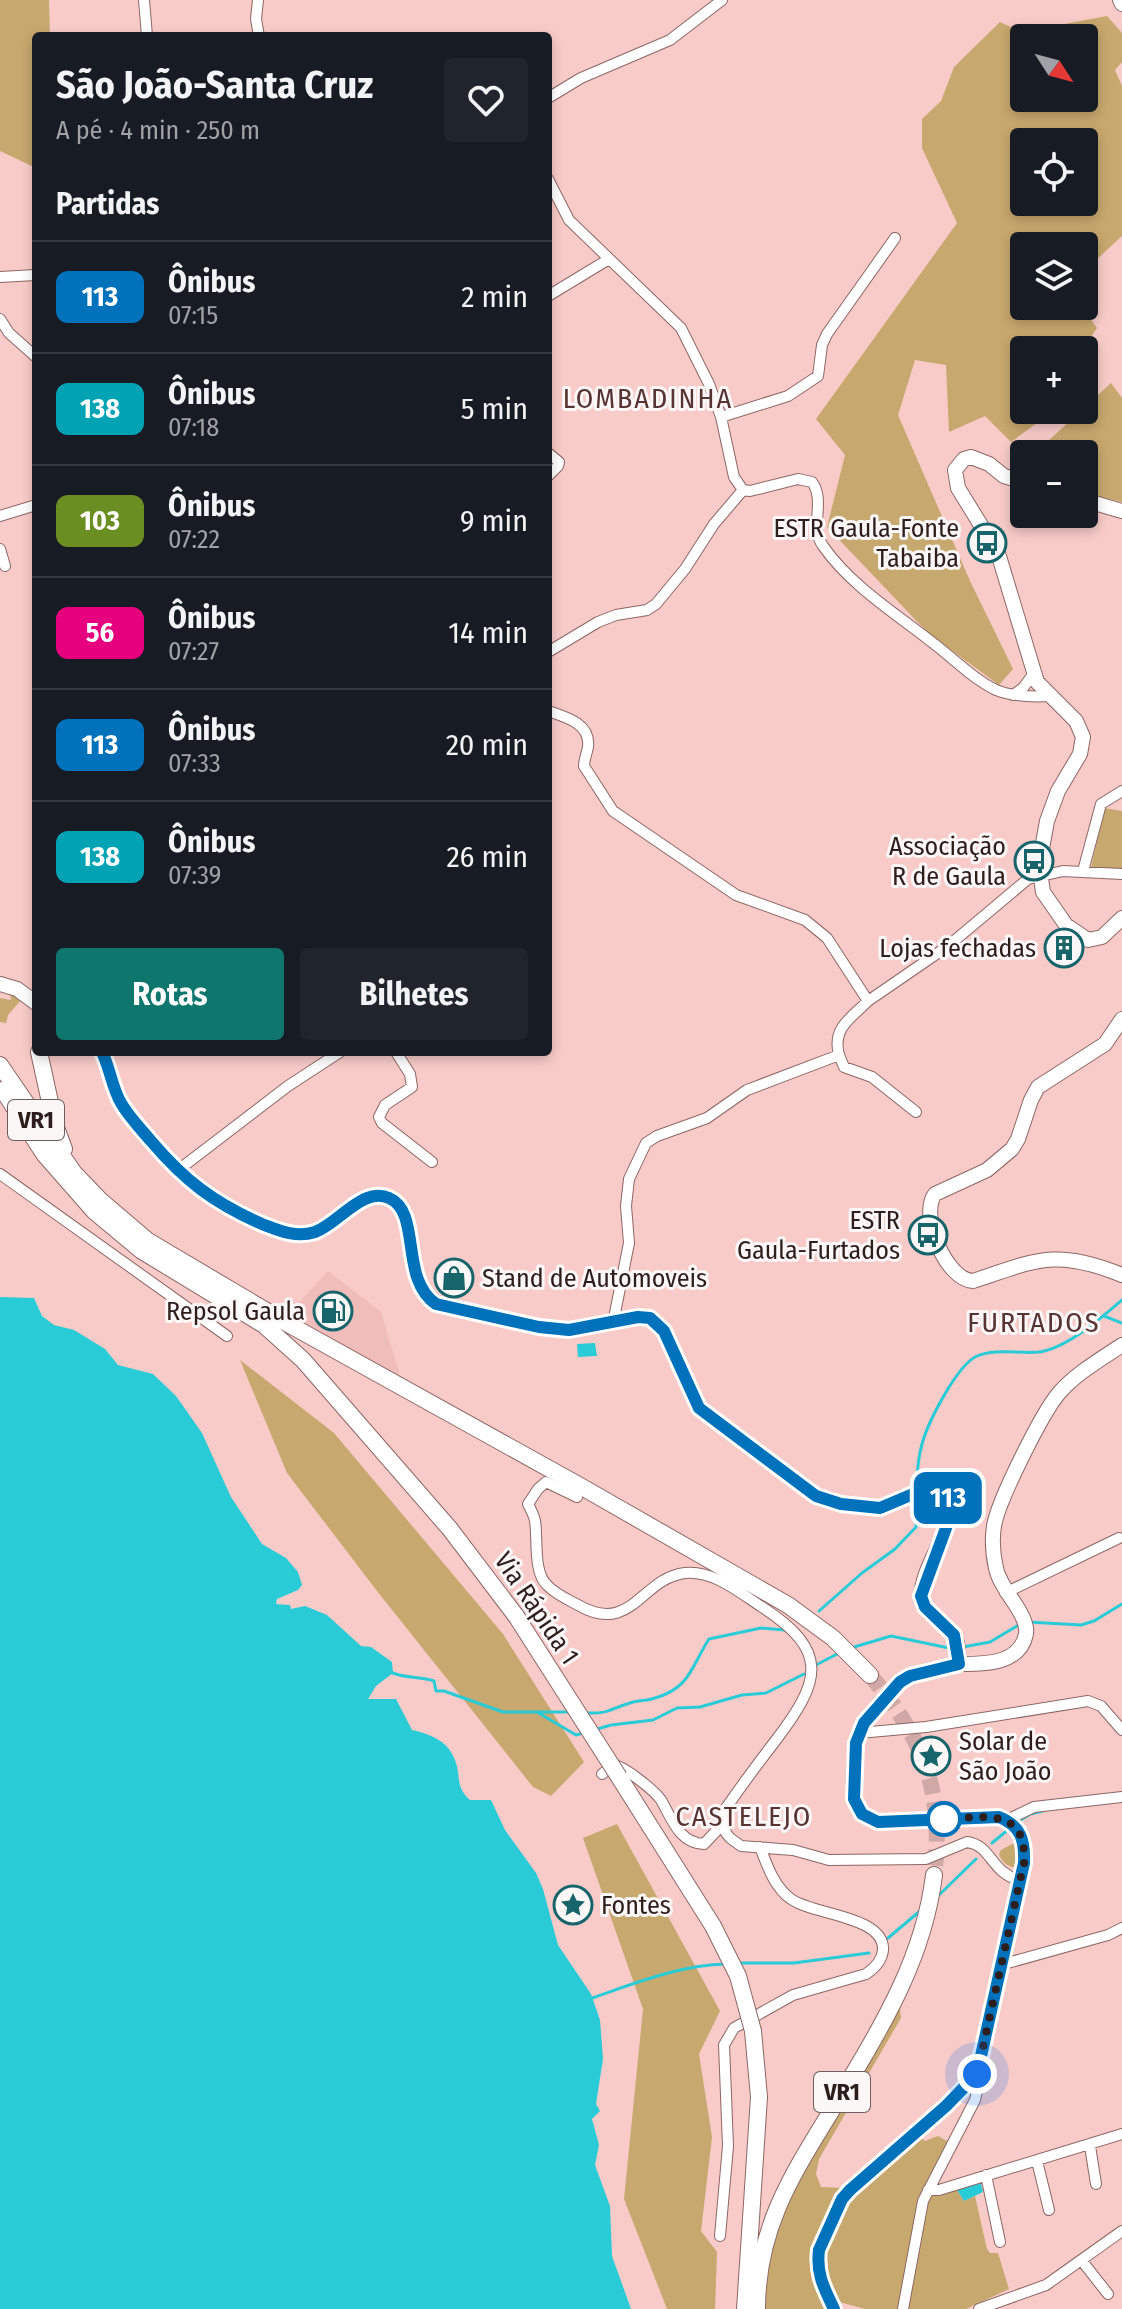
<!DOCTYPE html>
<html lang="pt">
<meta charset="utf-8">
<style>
body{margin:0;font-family:"Fira Sans Condensed",sans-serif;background:#20242c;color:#f1f3f6;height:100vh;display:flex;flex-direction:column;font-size:30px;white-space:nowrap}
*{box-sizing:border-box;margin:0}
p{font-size:26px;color:#9ea1a6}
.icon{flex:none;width:44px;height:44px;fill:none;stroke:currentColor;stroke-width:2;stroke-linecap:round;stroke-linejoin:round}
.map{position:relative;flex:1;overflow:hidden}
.panel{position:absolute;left:32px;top:32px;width:520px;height:1024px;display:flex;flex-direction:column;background:#171b24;border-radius:8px;box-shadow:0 4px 12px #0003}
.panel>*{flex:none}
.badge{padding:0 16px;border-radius:12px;font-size:28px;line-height:52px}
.needle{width:52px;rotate:126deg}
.fabs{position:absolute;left:1010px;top:24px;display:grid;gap:16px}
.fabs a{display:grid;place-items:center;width:88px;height:88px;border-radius:8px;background:#171b24;box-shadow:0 4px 12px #0003;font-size:40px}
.you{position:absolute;width:40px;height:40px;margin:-20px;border:6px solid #fff;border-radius:50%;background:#1a73e8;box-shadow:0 0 0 12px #1a73e833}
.map>.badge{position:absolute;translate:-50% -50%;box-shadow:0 0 0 4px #fff}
h2{padding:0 24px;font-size:30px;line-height:72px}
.round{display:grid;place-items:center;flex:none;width:84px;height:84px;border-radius:8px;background:#20242c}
.overview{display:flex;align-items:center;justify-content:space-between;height:136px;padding:0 24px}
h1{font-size:38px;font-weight:700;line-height:60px}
.primary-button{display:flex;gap:16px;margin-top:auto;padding:16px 24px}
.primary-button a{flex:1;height:92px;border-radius:8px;background:#0f766e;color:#fff;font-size:32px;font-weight:700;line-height:92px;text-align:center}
.primary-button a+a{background:#20242c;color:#f1f3f6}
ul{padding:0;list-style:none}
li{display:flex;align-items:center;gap:24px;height:112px;padding:0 24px;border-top:2px solid #363941}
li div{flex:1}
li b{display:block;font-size:30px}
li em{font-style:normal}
li .badge{min-width:88px;font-weight:700;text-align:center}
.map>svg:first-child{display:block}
</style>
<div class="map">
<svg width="1122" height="2309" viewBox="0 0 1122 2309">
<rect width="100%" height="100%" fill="#f8cbc8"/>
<path fill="#f1bdba" d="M328,1271L381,1312L399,1372L397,1375L289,1314Z"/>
<path fill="#c7a86e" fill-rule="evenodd" d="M0,0H49L50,36H36V168L0,151Z
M1107,16L1122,33V62L1115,70L1122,86V236L1084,271V246H1024V306H1081L1097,328L1082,350H1024V410H1055L1011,442L985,416L949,432L946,365L915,360L898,415L970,581L1013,669L999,685L928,633L827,527L845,455L816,419L957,223L922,148V119L941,101L954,67L1000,22L1022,32ZM1024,38H1084V98H1024ZM1024,142H1084V202H1024Z
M1111,383L1122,398V502L1084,493V454H1034Z
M1104,808L1122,811V871L1091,868Z
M10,992L22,999L8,1015L6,1023L0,1022V998L11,1000Z
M240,1360L334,1433L503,1634L584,1762L551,1796L533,1787L377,1591L287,1473Z
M617,1824L720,2011L699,2054L712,2137L701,2231L717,2252L715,2309H667L624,2199L643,2009L583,1838Z
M1018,1841V1865L1017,1868C1007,1866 1002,1863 999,1854L1001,1850Z
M900,2008L901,2018L819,2159L816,2174L821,2187L844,2188L819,2250L834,2309H766V2271L784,2204L811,2154Z
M916,2133L925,2141L938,2136L947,2141L950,2150L928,2188L957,2190L964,2201L975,2196L987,2249L990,2253H998L1009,2289L966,2309H865L839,2302C834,2290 828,2280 826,2267C818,2215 883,2165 916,2133Z"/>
<path fill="#29cbd6" d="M0,1297L34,1298L42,1316L54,1325L74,1330L105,1349L118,1365L153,1374L176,1396L202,1433L231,1497L262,1544L286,1558L298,1572L302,1585L298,1590L277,1599L276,1604L290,1605L291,1609L305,1606L327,1615L361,1646L371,1647L392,1662L393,1673L376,1686L368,1699H396L412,1730C429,1734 447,1740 454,1758C462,1775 454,1786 470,1800H491L505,1830L536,1873L543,1889L558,1945L591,1994L600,2020L603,2059L596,2104L600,2111L592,2119L599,2145L595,2165L610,2206L612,2256L631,2309H0Z
M595,1343L597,1356L578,1357L577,1344Z
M971,2181L981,2184L983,2192L964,2201L957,2190Z"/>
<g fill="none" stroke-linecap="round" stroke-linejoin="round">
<path stroke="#29cbd6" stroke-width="3" d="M1104,1316L1122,1323
M917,1486C917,1472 918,1458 922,1444C928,1422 957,1365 977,1356C995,1348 1020,1354 1039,1352C1067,1348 1101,1318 1122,1300
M819,1611L862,1573L895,1549L916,1527L918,1505
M1028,1622L1081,1625L1094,1621L1122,1604
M854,1647L891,1636L949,1648
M963,1647L990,1642L1017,1626
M814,1666L839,1653
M393,1673C407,1679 421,1676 434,1681L436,1691H444L503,1712H571
M537,1712L576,1735L583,1733
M587,1713C609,1714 610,1709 630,1703C638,1700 647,1701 655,1698C690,1688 691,1667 709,1639L761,1628L784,1630
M594,1730L611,1725L653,1720L677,1708L700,1707L742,1695L766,1693L804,1674
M1019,1821L1030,1814L1043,1811
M992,1843L1009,1829
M938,1896L976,1859
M888,1938L920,1911
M738,1963H794L869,1953
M592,1998C636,1983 680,1965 726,1964"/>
<path stroke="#d0a8a6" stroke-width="16" stroke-dasharray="16 8" stroke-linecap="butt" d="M870,1675C923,1738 945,1792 934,1875"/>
<defs>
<path id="minor" d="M144,0L147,36
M258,0L256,19L259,36
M548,98L581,78L670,40L722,0
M548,179L569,220L681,328L709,384L721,417L734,477L743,490L750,491L798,479L812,482C826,501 809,527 823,546C851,586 895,613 933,643C953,658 973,679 996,690C1013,697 1032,697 1050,696
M0,277L36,275
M548,296L609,259
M0,319L9,333L36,357
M721,417L788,396L818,376L822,345L827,334L895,238
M548,453L559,462L558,466L548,476
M0,516L36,505
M0,549L5,566
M548,652L598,622L616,615L647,610L656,604L685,569L714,524L743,490
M1013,695L1023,688L1034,673
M548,711C565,717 591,723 588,747C587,753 584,759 584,766L613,811L736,895L805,920L827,938L868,1001L948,946L1028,879L1063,871L1122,874
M1083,871L1101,804L1122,791
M396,1052L410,1074L412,1087L385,1105L379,1117L382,1123L432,1162
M839,1055L844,1067L872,1077L916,1112
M177,1171L288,1086L340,1052
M0,1174L227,1336
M613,1323L629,1243L626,1206L629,1179L646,1143L657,1136L707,1118L747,1090L839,1055C832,1028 850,1019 868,1001
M577,1497L546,1482L538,1489L528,1504C531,1510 534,1515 535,1521C538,1539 533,1572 547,1585C555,1594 567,1599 578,1605C632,1636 641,1578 685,1573C713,1570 739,1592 762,1607C830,1651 821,1681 776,1740C759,1762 742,1785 726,1808L723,1819L726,1833L730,1838L741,1846L793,1850L829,1860L926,1859L967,1842C993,1846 989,1872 1021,1881
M1005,1593L1119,1538
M859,1733L926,1727L1088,1701L1101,1706L1122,1730
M602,1774L614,1765C625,1767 655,1791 661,1800C672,1819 679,1843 704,1844L723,1824
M1007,1820L1034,1807L1122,1797
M1004,1964L1108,1935L1122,1928
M1090,2146L1096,2184
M1037,2161L1049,2210
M986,2175L1000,2242
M928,2190H939L1122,2134
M720,2236L728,2146L724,2045L734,2028L793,1995L866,1974C875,1968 882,1961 883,1950C885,1916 813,1915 791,1899C774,1887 767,1865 760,1847
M1082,2261L1108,2294
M903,2309L923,2201L975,2100L977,2091L974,2080
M979,2309L1046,2285L1122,2231"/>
<path id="tertiary" d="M834,2309C824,2289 816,2274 819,2250L842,2199L850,2190L974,2080L980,2066L1024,1863C1025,1840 1021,1826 999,1817L878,1822C871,1820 862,1816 858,1809C848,1793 854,1739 863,1724C872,1710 887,1693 900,1682C915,1670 940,1667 959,1664"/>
<path id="secondary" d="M1120,0L1122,4
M1024,482L1004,476L989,464L971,457L964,459L955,470L958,488L998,553L1037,682L1076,721L1083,737L1080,754L1058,791L1047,821L1039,865L1043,892L1066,925L1088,940L1102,937L1122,918
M1084,500L1122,511
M0,984L17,989L36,1003
M1122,1019L1105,1044L1038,1087L1031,1100L1018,1139L1012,1149L987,1170L935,1194C919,1215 946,1280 973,1281C1036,1260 1056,1248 1122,1275
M102,1052C110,1068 112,1088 121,1103C128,1115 138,1126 147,1137C182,1178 212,1202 262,1224C280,1231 296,1238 315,1232C338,1225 362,1186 389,1198C423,1212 399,1281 436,1304L539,1327L569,1330L638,1317L650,1318L664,1331L699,1408L816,1496L841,1504L880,1508L925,1489H935L942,1492L951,1503C952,1534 920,1568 922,1597C922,1614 945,1621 953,1634C959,1642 958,1655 959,1664C983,1664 1020,1665 1026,1634C1029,1614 1000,1590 996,1568C993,1555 992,1539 994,1526C998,1501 1042,1413 1059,1393C1075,1374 1101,1359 1122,1345"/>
<path id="trunk" d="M39,1052L55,1125L64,1149
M0,1065L74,1173L100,1200L148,1241L290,1325L582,1487L788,1605L833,1638L870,1675
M3,1090L44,1154L94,1211L142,1251L264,1325L303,1360L450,1529L516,1616
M619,1777L713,1926
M745,2309L759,2097L753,2031
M757,2309C757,2230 790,2178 830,2113C875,2037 923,1965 934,1875"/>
</defs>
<use href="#minor" stroke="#8d6664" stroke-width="12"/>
<use href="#tertiary" stroke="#8d6664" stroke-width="14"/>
<use href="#secondary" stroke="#8d6664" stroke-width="16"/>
<use href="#trunk" stroke="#8d6664" stroke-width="18"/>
<use href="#minor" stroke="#fff" stroke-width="10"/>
<use href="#tertiary" stroke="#fff" stroke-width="12"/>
<use href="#secondary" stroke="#fff" stroke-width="14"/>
<use href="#trunk" stroke="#fff" stroke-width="16"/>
<defs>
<path id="trunk-bridge" d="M516,1616L619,1777
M713,1926L738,1976L753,2031"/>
</defs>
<use href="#trunk-bridge" stroke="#8d6664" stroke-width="18" stroke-linecap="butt"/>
<use href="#trunk-bridge" stroke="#fff" stroke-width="16"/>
</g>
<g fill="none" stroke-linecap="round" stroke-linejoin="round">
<defs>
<path id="line" d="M102,1052C110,1068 112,1088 121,1103C129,1117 141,1129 151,1141C185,1181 214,1203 262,1224C280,1231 296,1238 315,1232C338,1224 363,1186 389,1198C422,1212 399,1279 436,1304L539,1327L569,1330L638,1317L650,1318L664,1331L699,1408L816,1496L841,1504L880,1508L925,1489H935L942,1492L951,1503L950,1517L921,1596L925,1607L954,1635L959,1664L910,1676L900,1682L864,1723L856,1743L854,1799L862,1814L878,1822L999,1817C1021,1826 1025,1840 1024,1863L977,2074L946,2106L850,2190L842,2199L819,2250C816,2274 824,2288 834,2309"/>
</defs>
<use href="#line" stroke="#fff" stroke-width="18"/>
<use href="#line" stroke="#0072bc" stroke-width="12"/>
<path stroke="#2e1d1d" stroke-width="8" stroke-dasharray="0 14.4" d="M944,1819H942C983,1818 1027,1805 1024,1863L977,2074"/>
</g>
<defs>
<symbol id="bus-ring" viewBox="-11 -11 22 22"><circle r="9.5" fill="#fcf7f7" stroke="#17656b" stroke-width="1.5"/><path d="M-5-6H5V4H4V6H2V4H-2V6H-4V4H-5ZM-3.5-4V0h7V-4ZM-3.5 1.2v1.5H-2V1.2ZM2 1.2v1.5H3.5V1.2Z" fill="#17656b"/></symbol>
<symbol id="building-ring" viewBox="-11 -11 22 22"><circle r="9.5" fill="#fcf7f7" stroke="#17656b" stroke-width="1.5"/><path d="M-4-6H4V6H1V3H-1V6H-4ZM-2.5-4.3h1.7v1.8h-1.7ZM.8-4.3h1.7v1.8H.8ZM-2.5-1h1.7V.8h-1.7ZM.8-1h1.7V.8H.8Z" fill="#17656b"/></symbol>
<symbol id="shop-ring" viewBox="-11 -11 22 22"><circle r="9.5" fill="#fcf7f7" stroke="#17656b" stroke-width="1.5"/><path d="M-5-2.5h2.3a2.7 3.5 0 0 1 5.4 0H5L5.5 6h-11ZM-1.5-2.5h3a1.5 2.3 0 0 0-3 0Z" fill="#17656b"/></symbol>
<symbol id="fuel-ring" viewBox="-11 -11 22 22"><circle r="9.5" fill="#fcf7f7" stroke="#17656b" stroke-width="1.5"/><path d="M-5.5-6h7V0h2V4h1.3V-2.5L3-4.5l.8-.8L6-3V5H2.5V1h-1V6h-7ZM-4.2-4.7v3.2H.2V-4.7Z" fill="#17656b"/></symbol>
<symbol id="sight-ring" viewBox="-11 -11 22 22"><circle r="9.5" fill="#fcf7f7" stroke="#17656b" stroke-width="1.5"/><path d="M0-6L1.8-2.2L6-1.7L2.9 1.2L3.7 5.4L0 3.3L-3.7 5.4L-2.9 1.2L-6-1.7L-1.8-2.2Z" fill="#17656b"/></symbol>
</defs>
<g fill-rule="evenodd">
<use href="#bus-ring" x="965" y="521" width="44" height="44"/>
<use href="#bus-ring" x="1012" y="839" width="44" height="44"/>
<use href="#building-ring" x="1042" y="926" width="44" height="44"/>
<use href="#bus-ring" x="906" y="1213" width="44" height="44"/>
<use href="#shop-ring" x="432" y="1256" width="44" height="44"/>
<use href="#fuel-ring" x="311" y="1289" width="44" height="44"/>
<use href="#sight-ring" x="909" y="1734" width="44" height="44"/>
<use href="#sight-ring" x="551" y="1883" width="44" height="44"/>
</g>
<circle fill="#fff" stroke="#0072bc" stroke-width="4" cx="944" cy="1819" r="16"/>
<g text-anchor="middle" stroke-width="6" stroke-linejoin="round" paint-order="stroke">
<g fill="#fcf7f7" stroke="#6c5e5e" stroke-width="2">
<rect x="8" y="1100" width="56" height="40" rx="6"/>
<rect x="814" y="2072" width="56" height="40" rx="6"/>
</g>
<g font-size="24" font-weight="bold" fill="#2e1d1d">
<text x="36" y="1128">VR1</text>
<text x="842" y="2100">VR1</text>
</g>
<g font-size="26" fill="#2e1d1d" stroke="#fcf7f7" text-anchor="end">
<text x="959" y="537">ESTR Gaula-Fonte<tspan x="959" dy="30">Tabaiba</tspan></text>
<text x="1006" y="855">Associação<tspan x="1006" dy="30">R de Gaula</tspan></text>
<text x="1036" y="957">Lojas fechadas</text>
<text x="900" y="1229">ESTR<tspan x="900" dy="30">Gaula-Furtados</tspan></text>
<text x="482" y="1287" text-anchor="start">Stand de Automoveis</text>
<text x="305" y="1320">Repsol Gaula</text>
<text x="959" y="1750" text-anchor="start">Solar de<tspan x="959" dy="30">São João</tspan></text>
<text x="601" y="1914" text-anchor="start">Fontes</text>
</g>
<g font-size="26" fill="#2e1d1d" stroke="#fcf7f7">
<text transform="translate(537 1608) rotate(56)" y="9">Via Rápida 1</text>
</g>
<g font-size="28" letter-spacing="2" fill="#573332" stroke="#fcf7f7">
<text x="648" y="408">LOMBADINHA</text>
<text x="1034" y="1332">FURTADOS</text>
<text x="744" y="1826">CASTELEJO</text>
</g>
</g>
</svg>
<div class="fabs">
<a><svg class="needle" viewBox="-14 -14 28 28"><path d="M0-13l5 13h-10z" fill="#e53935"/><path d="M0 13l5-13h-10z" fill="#9ea1a6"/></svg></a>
<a><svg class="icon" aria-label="locate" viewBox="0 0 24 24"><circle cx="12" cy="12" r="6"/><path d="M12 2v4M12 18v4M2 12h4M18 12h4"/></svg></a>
<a><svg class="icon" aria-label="layers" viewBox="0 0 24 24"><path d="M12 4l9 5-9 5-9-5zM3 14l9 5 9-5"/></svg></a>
<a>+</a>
<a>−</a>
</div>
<div class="you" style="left:977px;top:2074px"></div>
<b class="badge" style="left:948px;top:1498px;background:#0072bc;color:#fff">113</b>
<section class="panel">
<div class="overview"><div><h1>São João-Santa Cruz</h1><p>A pé · 4 min · 250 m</p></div><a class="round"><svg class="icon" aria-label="heart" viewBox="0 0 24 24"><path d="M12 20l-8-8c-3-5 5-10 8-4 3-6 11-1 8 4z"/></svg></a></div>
<h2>Partidas</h2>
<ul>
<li><span class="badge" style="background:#0072bc;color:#fff">113</span><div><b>Ônibus</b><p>07:15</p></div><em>2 min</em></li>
<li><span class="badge" style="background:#00a3b4;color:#fff">138</span><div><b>Ônibus</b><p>07:18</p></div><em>5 min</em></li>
<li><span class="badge" style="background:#6b8e23;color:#fff">103</span><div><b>Ônibus</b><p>07:22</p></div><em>9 min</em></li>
<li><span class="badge" style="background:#e6007e;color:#fff">56</span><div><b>Ônibus</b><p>07:27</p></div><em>14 min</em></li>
<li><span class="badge" style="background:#0072bc;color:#fff">113</span><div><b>Ônibus</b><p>07:33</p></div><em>20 min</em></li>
<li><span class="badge" style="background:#00a3b4;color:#fff">138</span><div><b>Ônibus</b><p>07:39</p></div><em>26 min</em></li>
</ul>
<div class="primary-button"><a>Rotas</a><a>Bilhetes</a></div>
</section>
</div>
